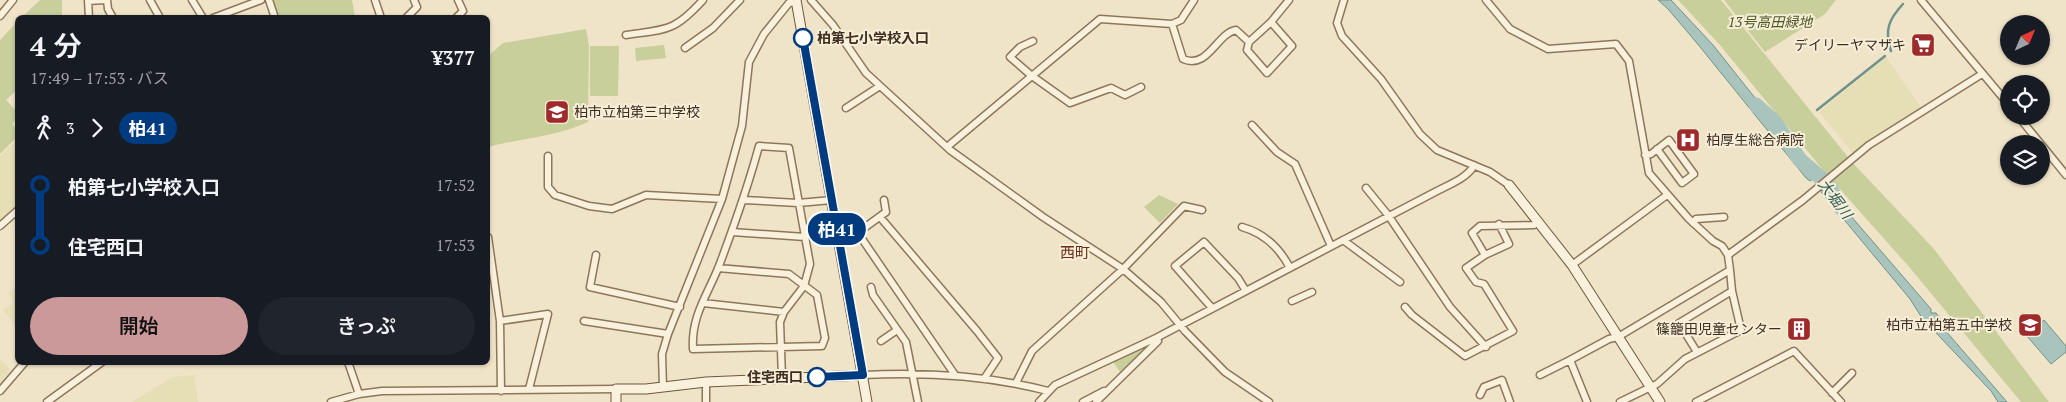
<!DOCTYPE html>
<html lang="ja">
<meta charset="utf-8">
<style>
body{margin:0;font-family:"PT Serif","Noto Sans JP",serif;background:#20242c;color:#f1f3f6;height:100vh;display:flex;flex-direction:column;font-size:19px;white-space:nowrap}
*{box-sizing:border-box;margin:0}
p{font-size:16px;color:#9ea1a6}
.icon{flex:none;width:28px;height:28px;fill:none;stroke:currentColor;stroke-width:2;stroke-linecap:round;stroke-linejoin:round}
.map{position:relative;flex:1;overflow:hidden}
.side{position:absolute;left:15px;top:15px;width:475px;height:350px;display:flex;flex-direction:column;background:#171b24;border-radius:8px;box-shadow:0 1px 4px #0004}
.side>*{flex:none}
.badge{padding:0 10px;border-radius:16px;font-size:18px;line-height:32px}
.needle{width:32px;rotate:44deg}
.fabs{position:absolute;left:2000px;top:15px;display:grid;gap:10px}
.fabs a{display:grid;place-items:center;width:50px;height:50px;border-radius:50%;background:#171b24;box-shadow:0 1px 4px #0004;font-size:25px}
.map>.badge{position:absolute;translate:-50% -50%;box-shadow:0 0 0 2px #fff}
.legs{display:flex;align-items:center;gap:8px;height:55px;padding:0 15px;font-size:16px}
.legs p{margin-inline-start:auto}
.headline{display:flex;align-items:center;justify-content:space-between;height:85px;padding:0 15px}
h1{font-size:28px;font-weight:600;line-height:38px}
.cta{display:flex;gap:10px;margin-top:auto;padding:10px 15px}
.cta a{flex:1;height:58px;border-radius:30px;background:#cc999b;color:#111;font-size:20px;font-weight:600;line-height:58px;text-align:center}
.cta a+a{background:#20242c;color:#f1f3f6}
ul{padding:0 15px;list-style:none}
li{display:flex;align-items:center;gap:18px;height:60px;font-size:19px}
li i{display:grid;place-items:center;width:8px;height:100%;margin:0 6px;background:currentColor}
li i::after{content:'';width:12px;height:12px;margin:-6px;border:4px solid;border-radius:50%;background:#171b24}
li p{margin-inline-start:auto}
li:first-child i{background:linear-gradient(#0000 50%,currentColor 0)}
li:last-child i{background:linear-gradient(currentColor 50%,#0000 0)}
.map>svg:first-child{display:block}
</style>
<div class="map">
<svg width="2066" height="402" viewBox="0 0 2066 402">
<rect width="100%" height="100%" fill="#f0e4c8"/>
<path fill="#e6deb5" d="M1886,57L1921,107L1853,153L1819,112Z
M17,140V208L0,223V156Z
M17,286V327L3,310L14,303L8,293Z
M0,358L10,370L0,383Z
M194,375L198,402H132L173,377Z"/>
<path fill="#c9cf9b" d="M40,0H62V17H22Z
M273,0H352L355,17H278Z
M1678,0H1721L1852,162L1934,249L2049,402H2021L1910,268L1823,170L1719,44Z
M1724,0H1836L1825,14L1765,52Z
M17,22V90L6,100L17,112V118L12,124L17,130V137L0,154V40Z
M586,29L589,46L588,122C556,137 521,138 488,147V56L503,43Z
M664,45L666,58L636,61L635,48Z
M590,46H619L618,96H590Z
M1159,195L1178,204L1160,223L1144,207Z
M1150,344L1123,376L1113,362Z"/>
<path fill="#a9c4bc" stroke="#6f938a" d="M1658,0H1671L1713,45L1817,176L1810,181L1806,178L1696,42L1668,9Z
M1826,184L1837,200L1931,309V313H1936L1944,323L1945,330L2007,402H1998L1991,391L1922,318L1910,299L1821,192Z
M2044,320L2066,346V352L2051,364L2026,335Z"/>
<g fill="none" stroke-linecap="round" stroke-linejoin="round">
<path stroke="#6f938a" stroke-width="2.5" d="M1891,51C1884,30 1889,19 1903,4
M1817,110L1885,56"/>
<path stroke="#a9c4bc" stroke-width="15" d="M1756,105L1774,121L1800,160L1828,184L1841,208"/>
<defs>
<path id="street" d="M88,0L89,18
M107,0L108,9L113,18
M150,0L160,18
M192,0L203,18
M269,0L275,18
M375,0L381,18
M811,0L833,25L866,73L950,150L1043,217L1123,269L1161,302L1185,331L1225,372L1269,402
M1344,0L1337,23L1342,36L1381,79L1420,134L1437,150L1490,172L1509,185
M1486,0L1510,29L1548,49L1616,44L1629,61L1649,173L1689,219L1713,241L1722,246L1728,255
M1921,0L2009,105
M88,1L105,0
M0,16L13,0
M213,18L261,0
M406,18L417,7L414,0
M456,18L463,11L458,0
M1271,22L1289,0
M1172,24L1183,59C1208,70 1217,33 1236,30L1249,42L1247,50L1267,73L1292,46L1271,22L1249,42
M626,35C667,29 674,32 703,0
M1033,41L1020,47L1010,57L1032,76L1070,103L1111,88L1125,95L1141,87
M685,48L713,28L740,0
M846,108L880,86
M2018,116L2066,175
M1252,125L1277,152L1295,164L1331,246
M947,147L1100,19L1172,24L1181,20L1194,0
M1645,155L1651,154L1669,140L1694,174L1682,183L1657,149
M548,156V187L555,195L589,206L612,209L646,195L722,199
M1366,188L1388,215L1450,307L1486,347
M744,200L798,203L832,200
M880,217L977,331L998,358L984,379
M1693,223L1696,219L1724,217
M0,226L18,210
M1242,227C1264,233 1279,247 1290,268
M732,232L805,237
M858,233L955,375
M488,237L500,321L501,391
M1343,240L1400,282
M839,242H845L886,212L884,200
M596,255L590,287L680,307
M1485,255L1472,233L1480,226L1534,225L1538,222
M1572,265L1667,195
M718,268L789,274L817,295L825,338L822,346L693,349C691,316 707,296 719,266C734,226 748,187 759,146L789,148L810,264L804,286L784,312L780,322L782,378
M871,287L873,295L906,342L918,402
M1292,301L1312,292
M703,303L784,312
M1405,307L1412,315L1465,356L1513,331L1484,284L1476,282L1466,268L1485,255L1509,244L1499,224
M1212,308L1175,266L1204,242L1238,278L1246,291
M500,321L548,314L529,389
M584,321L668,334
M881,341L897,330
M1697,352L1679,323L1732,291
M348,362L359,394
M863,375C925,372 987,375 1048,391
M1540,375L1570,360
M706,382V402
M1016,383L1032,351L1123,269L1184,206L1202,210
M663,387L662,354L668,334L722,199L742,126L749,62L764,34L789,3L796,2
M0,391L25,362
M1832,393L1852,373
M1480,395L1484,387L1502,380L1510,402
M47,402L102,362
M331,402L359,394L382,391L616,389
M1039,402L1055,385L1156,338L1437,191C1448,185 1469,177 1474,165
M1083,402L1104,391
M1096,402L1158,341L1156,338
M1587,402L1570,360L1609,339L1618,337L1730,270L1728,255L1803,200L1869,145L1982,74
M1620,402L1657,384L1685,359L1741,330L1732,291L1730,270
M1696,402L1794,351L1841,402"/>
<path id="secondary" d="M796,0L867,402
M1509,185L1572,265L1660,402
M616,402V389H646L706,382L863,375"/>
</defs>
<use href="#street" stroke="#8d765c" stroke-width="9"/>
<use href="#secondary" stroke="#6f573f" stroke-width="11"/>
<use href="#street" stroke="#faf1dc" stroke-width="6"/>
<use href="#secondary" stroke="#faf1dc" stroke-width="9"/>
</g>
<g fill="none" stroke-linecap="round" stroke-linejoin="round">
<defs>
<path id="line-1" d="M803,38L863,375L817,377"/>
</defs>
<use href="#line-1" stroke="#fff" stroke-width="11"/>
<use href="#line-1" stroke="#003b80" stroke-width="8"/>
</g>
<defs>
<symbol id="supermarket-square" viewBox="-11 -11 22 22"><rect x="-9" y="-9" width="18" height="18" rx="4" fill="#9e2a2b" stroke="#f7eed8"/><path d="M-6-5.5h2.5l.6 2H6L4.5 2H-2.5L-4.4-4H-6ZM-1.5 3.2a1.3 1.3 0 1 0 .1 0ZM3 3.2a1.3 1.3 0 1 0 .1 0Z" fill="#fff"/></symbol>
<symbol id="school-square" viewBox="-11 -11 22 22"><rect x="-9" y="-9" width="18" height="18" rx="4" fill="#9e2a2b" stroke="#f7eed8"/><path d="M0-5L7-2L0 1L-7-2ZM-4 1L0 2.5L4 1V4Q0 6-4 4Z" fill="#fff"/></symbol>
<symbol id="hospital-square" viewBox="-11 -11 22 22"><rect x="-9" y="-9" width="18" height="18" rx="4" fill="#9e2a2b" stroke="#f7eed8"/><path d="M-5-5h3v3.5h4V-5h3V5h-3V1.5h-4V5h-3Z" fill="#fff"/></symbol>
<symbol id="building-square" viewBox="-11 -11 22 22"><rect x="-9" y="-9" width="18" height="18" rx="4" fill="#9e2a2b" stroke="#f7eed8"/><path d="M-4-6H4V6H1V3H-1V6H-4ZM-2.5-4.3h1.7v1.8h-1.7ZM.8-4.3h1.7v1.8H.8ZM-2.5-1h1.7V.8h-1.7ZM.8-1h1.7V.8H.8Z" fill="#fff"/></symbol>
</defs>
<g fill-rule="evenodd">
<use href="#supermarket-square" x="1909" y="31" width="28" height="28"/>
<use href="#school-square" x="543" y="98" width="28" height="28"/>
<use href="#hospital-square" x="1674" y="126" width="28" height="28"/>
<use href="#school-square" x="2016" y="311" width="28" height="28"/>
<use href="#building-square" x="1785" y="315" width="28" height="28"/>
</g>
<g fill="#fff" stroke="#003b80" stroke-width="2.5">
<circle cx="803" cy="38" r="9"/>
<circle cx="817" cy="377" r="9"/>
</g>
<g text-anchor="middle" stroke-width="4" stroke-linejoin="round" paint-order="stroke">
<g font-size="14" font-style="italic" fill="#4d5a26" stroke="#f7eed8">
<text x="1770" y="27">13号高田緑地</text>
</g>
<g font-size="14" font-weight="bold" fill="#3d2e20" stroke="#f7eed8" text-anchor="start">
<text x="817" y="43">柏第七小学校入口</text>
<text x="803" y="382" text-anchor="end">住宅西口</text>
</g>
<g font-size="14" fill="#3d2e20" stroke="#f7eed8" text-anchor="end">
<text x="1906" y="50">デイリーヤマザキ</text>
<text x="574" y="117" text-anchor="start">柏市立柏第三中学校</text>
<text x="1706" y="145" text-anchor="start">柏厚生総合病院</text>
<text x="2012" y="330">柏市立柏第五中学校</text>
<text x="1782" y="334">篠籠田児童センター</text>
</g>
<g font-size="15" font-style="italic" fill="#2f5d5a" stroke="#f7eed8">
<text transform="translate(1835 199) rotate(53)" y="5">大堀川</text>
</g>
<g font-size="15" fill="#6b2e1e" stroke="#f7eed8">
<text x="1075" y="258">西町</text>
</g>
</g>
</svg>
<div class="fabs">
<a><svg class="needle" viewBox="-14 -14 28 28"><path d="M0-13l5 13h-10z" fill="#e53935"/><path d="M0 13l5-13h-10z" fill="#9ea1a6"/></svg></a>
<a><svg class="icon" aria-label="locate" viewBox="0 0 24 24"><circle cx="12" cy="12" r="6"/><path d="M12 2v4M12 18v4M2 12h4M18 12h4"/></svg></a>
<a><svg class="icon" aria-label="layers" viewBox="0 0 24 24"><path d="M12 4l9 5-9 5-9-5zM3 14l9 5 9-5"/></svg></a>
</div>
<b class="badge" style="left:837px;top:229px;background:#003b80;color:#fff">柏41</b>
<section class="side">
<div class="headline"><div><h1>4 分</h1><p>17:49 – 17:53 · バス</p></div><b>¥377</b></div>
<div class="legs"><svg class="icon" aria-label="walk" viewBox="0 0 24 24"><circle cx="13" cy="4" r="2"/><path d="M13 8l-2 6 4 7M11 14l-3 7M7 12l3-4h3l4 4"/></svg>3<svg class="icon" aria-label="forward" viewBox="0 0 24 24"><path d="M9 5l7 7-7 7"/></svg><b class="badge" style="background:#003b80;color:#fff">柏41</b></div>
<ul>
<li><i style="color:#003b80"></i><b>柏第七小学校入口</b><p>17:52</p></li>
<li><i style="color:#003b80"></i><b>住宅西口</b><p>17:53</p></li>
</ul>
<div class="cta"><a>開始</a><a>きっぷ</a></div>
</section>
</div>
